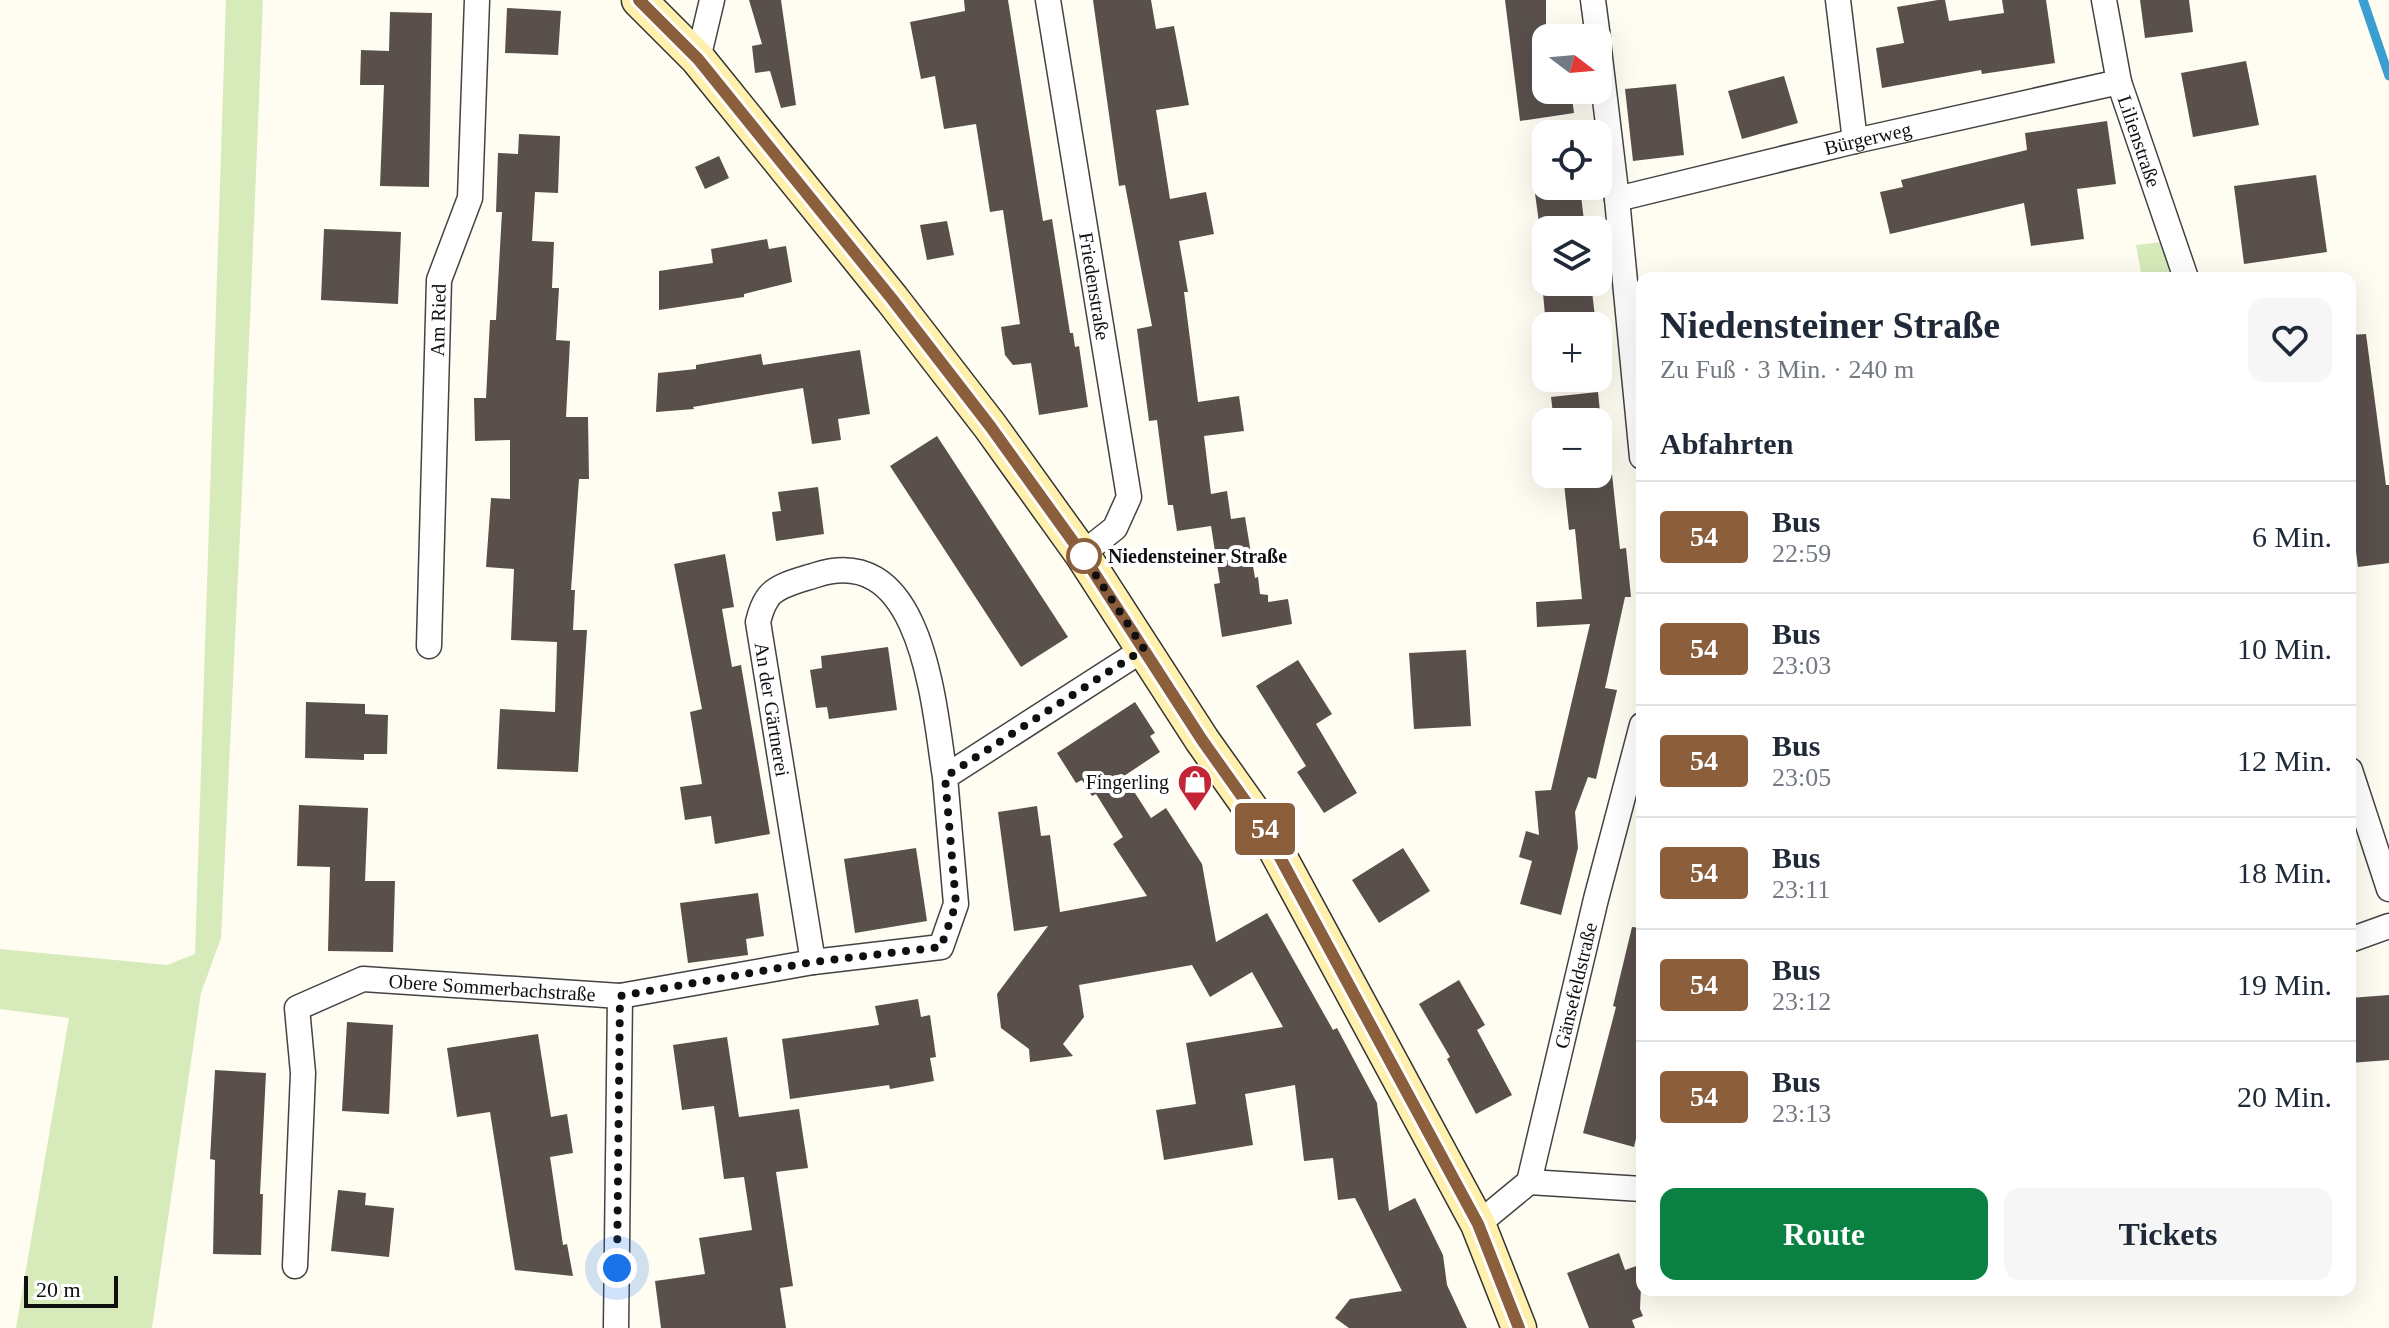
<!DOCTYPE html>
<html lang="de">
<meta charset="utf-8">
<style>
body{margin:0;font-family:"Times New Roman",serif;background:#f6f6f7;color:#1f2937;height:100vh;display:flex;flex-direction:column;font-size:30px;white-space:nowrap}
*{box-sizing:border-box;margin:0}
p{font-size:26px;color:#747a83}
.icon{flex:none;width:44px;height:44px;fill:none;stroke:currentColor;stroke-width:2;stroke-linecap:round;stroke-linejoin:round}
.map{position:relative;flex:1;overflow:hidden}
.details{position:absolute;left:1636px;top:272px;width:720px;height:1024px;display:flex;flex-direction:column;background:#fff;border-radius:16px;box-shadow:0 8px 32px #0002}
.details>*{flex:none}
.badge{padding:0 16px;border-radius:6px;font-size:28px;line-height:52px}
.needle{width:52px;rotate:106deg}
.buttons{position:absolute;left:1532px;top:24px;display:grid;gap:16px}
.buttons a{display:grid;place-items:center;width:80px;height:80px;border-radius:16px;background:#fff;box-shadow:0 8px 32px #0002;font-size:40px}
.scale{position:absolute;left:24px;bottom:20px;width:94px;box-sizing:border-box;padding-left:8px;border:4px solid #101010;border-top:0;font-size:22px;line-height:28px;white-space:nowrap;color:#101010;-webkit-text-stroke:6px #fff;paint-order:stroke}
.you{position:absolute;width:40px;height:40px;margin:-20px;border:6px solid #fff;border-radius:50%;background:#1a73e8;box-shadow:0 0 0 12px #1a73e833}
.map>.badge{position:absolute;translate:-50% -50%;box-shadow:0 0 0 4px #fff}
h2{padding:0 24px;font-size:30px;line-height:72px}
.round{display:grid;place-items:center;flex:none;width:84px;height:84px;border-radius:16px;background:#f6f6f7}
.overview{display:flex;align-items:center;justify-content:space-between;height:136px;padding:0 24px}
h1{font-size:38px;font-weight:600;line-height:60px}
.primary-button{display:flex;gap:16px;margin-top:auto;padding:16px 24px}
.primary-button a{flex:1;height:92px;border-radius:16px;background:#0b8043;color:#fff;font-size:32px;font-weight:600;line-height:92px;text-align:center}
.primary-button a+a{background:#f6f6f7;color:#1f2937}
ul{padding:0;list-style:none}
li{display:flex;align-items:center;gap:24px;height:112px;padding:0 24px;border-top:2px solid #e0e1e3}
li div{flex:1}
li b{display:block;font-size:30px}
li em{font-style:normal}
li .badge{min-width:88px;font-weight:700;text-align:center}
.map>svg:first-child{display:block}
</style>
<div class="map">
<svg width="2389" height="1328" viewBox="0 0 2389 1328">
<rect width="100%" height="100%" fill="#fffcf2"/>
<path fill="#d7ebba" d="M226,0H263L250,320L221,938L201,993L152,1328H16L69,1018L0,1009V949L167,965L195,954Z
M2162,242L2174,278H2142L2136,245Z"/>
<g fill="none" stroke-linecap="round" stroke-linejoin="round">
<path stroke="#3b9ed0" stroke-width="9" d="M2363,0L2389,76"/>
</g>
<path fill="#59504c" d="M749,0H781L796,105L781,108L770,71L755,73L752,46L762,44Z
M964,0H1008L1043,221L1052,219L1070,333H1073L1075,347L1079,346L1088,407L1039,415L1031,363L1013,365L1005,355L1001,327L1020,324L1003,210L990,212L976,124L944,129L935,76L921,79L910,22L965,11Z
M1093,0H1151L1156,29L1174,26L1189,105L1156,110L1170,199L1206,192L1214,234L1179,241L1188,292H1184L1198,402L1239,396L1244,431L1204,436L1211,494L1227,491L1231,519L1245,517L1255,578L1258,577L1260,594L1268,595V602L1288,599L1292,624L1222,637L1214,584L1220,583L1211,526L1177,531L1173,505H1168L1157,420L1149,421L1137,329L1152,326L1125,185L1119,186Z
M1505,0H1546V90H1571L1574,113L1520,121Z
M1938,0H1945L1949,21L2004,13L2002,0H2046L2055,63L1982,74L1981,70L1882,88L1876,48L1904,43L1897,7Z
M2140,0H2189L2193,32L2145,38Z
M507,8L561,11L558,55L505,53Z
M390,12L432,13L429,187L380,186L384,85H360L361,50L389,51Z
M2246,61L2259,125L2193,137L2181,73Z
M1784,76L1798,123L1742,139L1728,91Z
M1676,84L1684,155L1633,161L1625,89Z
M2107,121L2116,184L2077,189L2084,239L2031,246L2024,203L1890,234L1880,192L1903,187L1901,180L2027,150L2025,133Z
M519,134L560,136L558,193L535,192L532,241L554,242L552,288H559L556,340L570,341L566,417H588L589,479H579L571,590H575L573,630H587L578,772L497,769L500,709L555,712L557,642L511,640L514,569L486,567L491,498L510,499V440L475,441L474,398H486L490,320H496L502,212H496L498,153L518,154Z
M719,156L729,178L705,189L695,167Z
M2316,175L2327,252L2244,264L2234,186Z
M1534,186H1580L1585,230H1540Z
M947,221L954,255L927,260L920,225Z
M324,229L401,232L398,304L321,300Z
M767,239L769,249L786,246L792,282L744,294V297L659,310V271L713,263L711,249Z
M1542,282H1591L1596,326H1546Z
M2366,334L2386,485H2389V563L2358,567L2350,506V335Z
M860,350L870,414L838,419L841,440L812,444L803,388L693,407L694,409L656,412L658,373L696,369V365L761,354L763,365Z
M1598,392L1601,422H1554L1551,397Z
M937,436L1068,637L1021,667L890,466Z
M1563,474H1612L1620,549L1626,548L1631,597H1625L1605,688L1617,690L1596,779L1588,777L1575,812L1578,848L1561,915L1520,904L1532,861L1519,857L1526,831L1539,835L1535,791L1551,790L1590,624L1537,627L1536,602L1582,599L1575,529L1569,530Z
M818,487L824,534L776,541L772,512L781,511L778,492Z
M725,554L734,607L722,609L732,667L741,665L770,834L715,844L711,816L685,820L680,787L702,784L690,712L702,709L674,564Z
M888,647L897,710L829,719L827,707L816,708L810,670L822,668L821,656Z
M1466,650L1471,726L1414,729L1409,653Z
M1298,660L1332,714L1316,724L1357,793L1324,813L1297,772L1306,766L1256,686Z
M306,702L365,704V714L388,715L387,754H364V760L305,758Z
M1135,702L1155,733L1150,736L1160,752L1124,776L1151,818L1166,808L1202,864L1216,942L1267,913L1333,1030L1337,1028L1377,1103L1389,1211L1415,1198L1443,1255L1447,1285L1467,1328H1349L1335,1318L1350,1299L1402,1291L1355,1198L1338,1200L1333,1158L1304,1161L1295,1085L1245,1094L1253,1145L1164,1160L1156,1110L1196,1104L1186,1043L1283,1027L1252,972L1210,997L1192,965L1079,985L1084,1017L1063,1044L1073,1056L1030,1062L1029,1049L1001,1028L997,994L1048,926L1014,931L998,812L1037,806L1041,836L1050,835L1060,912L1147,896L1113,844L1123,837L1096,794L1092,796L1082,780L1076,783L1057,753Z
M299,805L368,808L365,881H395L393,952L328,951L330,867L297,866Z
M916,848L927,921L855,933L844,859Z
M1403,848L1430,891L1379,923L1352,880Z
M758,893L764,936L746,939L748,955L688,963L680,903Z
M1632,927L1642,928V1114L1634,1147L1583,1133L1616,1007L1613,1006Z
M1459,980L1485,1025L1477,1030L1512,1095L1476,1114L1447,1059L1450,1057L1419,1004Z
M2389,995V1060L2350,1063V998Z
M918,999L921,1017L930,1015L936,1057L930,1058L934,1081L890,1089L889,1085L790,1099L782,1039L879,1025L875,1006Z
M347,1022L393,1025L389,1114L342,1111Z
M538,1034L551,1117L567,1114L573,1153L550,1157L563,1245L567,1244L573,1276L515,1270L490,1112L457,1117L447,1048Z
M727,1037L739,1117L799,1109L808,1168L776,1172L793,1286L780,1288L786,1328H661L655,1281L705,1274L699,1238L752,1230L744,1177L724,1179L714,1106L682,1110L673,1045Z
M215,1070L266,1073L260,1194H263L261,1255L213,1254L215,1160L210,1159Z
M338,1190L366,1193L365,1205L394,1208L389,1257L331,1251Z
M1619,1253L1625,1270L1642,1264L1640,1309L1643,1316L1632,1320L1635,1328H1589L1567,1273Z"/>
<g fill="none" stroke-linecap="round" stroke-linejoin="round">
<defs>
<g id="street">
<path id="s1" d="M1048,0L1129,497L1115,528L1082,554"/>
<path d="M1593,0L1598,38"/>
<path d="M1838,0L1855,141"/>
<path id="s2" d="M2104,0L2119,82L2186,278"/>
<path d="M1598,41L1617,199L1642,457"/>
<path d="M698,59L712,0"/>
<path id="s3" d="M1617,199L1855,141L2119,82"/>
<path id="s4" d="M429,646L439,280L470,198L477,0"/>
<path d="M2350,770L2389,889"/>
<path id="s5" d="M945,777C934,709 924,540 816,575C801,580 775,585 767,599C763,605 760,614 758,622L813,962L941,947L956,904L945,777L1144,649"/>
<path d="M2350,940L2389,926"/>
<path d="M620,996L813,962"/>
<path d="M1529,1182L1642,1189"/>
<path id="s6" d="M1478,1224L1529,1182L1596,899L1642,725"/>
<path id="s7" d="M295,1266L303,1073L297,1008L363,979L620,996L616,1328"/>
</g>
<path id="secondary" d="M639,0L698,59L892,299L990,426L1082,554L1202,740L1263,826L1478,1224L1519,1328"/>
</defs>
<use href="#street" stroke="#434343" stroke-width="27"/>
<use href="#secondary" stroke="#323232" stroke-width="37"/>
<use href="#street" stroke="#fff" stroke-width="24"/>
<use href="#secondary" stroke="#fff0ad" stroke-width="34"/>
</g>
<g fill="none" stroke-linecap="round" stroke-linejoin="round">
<defs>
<path id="line" d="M639,0L698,59L892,299L990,426L1082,554L1202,740L1263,826L1478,1224L1519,1328"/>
</defs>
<use href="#line" stroke="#fff" stroke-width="18"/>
<use href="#line" stroke="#8b5e3c" stroke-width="12"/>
<path stroke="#101010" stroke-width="8" stroke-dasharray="0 14.4" d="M617,1268L620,996L813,962L941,947L956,904L945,777L1144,649L1082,554L1084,556"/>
</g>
<defs>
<symbol id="shop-pin" viewBox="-11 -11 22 30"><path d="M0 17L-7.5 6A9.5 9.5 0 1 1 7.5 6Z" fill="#c32436" stroke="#fff"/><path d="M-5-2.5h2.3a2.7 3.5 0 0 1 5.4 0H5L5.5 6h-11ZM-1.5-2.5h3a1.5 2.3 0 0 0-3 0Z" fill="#fff"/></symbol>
</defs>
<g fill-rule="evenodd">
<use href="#shop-pin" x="1175" y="762" width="40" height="54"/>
</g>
<circle fill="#fff" stroke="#8b5e3c" stroke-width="4" cx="1084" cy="556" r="16"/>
<g text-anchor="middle" stroke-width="8" stroke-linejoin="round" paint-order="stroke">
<g font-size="20" fill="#101010" stroke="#fff">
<text dy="7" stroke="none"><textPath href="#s3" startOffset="258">Bürgerweg</textPath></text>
<text dy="7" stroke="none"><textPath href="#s2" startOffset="146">Lilienstraße</textPath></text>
<text dy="7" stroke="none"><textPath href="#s1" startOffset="290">Friedenstraße</textPath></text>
<text dy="7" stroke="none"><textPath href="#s4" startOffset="326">Am Ried</textPath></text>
<text dy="7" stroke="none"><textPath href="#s5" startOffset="446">An der Gärtnerei</textPath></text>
<text dy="7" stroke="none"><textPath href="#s6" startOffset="268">Gänsefeldstraße</textPath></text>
<text dy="7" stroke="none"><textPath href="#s7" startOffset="460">Obere Sommerbachstraße</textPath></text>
</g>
<g font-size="20" font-weight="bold" fill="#101010" stroke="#fff" text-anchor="start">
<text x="1108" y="563">Niedensteiner Straße</text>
</g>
<g font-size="20" fill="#101010" stroke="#fff" text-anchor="end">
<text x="1169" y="789">Fingerling</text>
</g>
</g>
</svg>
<div class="buttons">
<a><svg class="needle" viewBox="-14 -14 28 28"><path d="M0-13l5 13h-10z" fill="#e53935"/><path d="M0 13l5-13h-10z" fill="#747a83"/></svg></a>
<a><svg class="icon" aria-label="locate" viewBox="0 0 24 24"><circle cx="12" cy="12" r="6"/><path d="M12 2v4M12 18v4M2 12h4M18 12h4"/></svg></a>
<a><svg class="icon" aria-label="layers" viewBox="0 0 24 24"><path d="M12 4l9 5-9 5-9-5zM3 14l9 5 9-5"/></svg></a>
<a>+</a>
<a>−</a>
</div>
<div class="scale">20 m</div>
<div class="you" style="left:617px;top:1268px"></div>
<b class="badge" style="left:1265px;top:829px;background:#8b5e3c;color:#fff">54</b>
<section class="details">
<div class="overview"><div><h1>Niedensteiner Straße</h1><p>Zu Fuß · 3 Min. · 240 m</p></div><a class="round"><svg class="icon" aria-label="heart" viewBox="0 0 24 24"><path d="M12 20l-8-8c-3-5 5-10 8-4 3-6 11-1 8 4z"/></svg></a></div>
<h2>Abfahrten</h2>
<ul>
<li><span class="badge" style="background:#8b5e3c;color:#fff">54</span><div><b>Bus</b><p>22:59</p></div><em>6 Min.</em></li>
<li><span class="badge" style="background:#8b5e3c;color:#fff">54</span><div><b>Bus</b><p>23:03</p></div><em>10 Min.</em></li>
<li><span class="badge" style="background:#8b5e3c;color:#fff">54</span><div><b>Bus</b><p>23:05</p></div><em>12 Min.</em></li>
<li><span class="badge" style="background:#8b5e3c;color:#fff">54</span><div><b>Bus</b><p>23:11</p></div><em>18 Min.</em></li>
<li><span class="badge" style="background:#8b5e3c;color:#fff">54</span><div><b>Bus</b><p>23:12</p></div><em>19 Min.</em></li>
<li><span class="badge" style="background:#8b5e3c;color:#fff">54</span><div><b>Bus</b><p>23:13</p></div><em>20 Min.</em></li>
</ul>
<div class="primary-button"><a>Route</a><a>Tickets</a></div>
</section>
</div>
